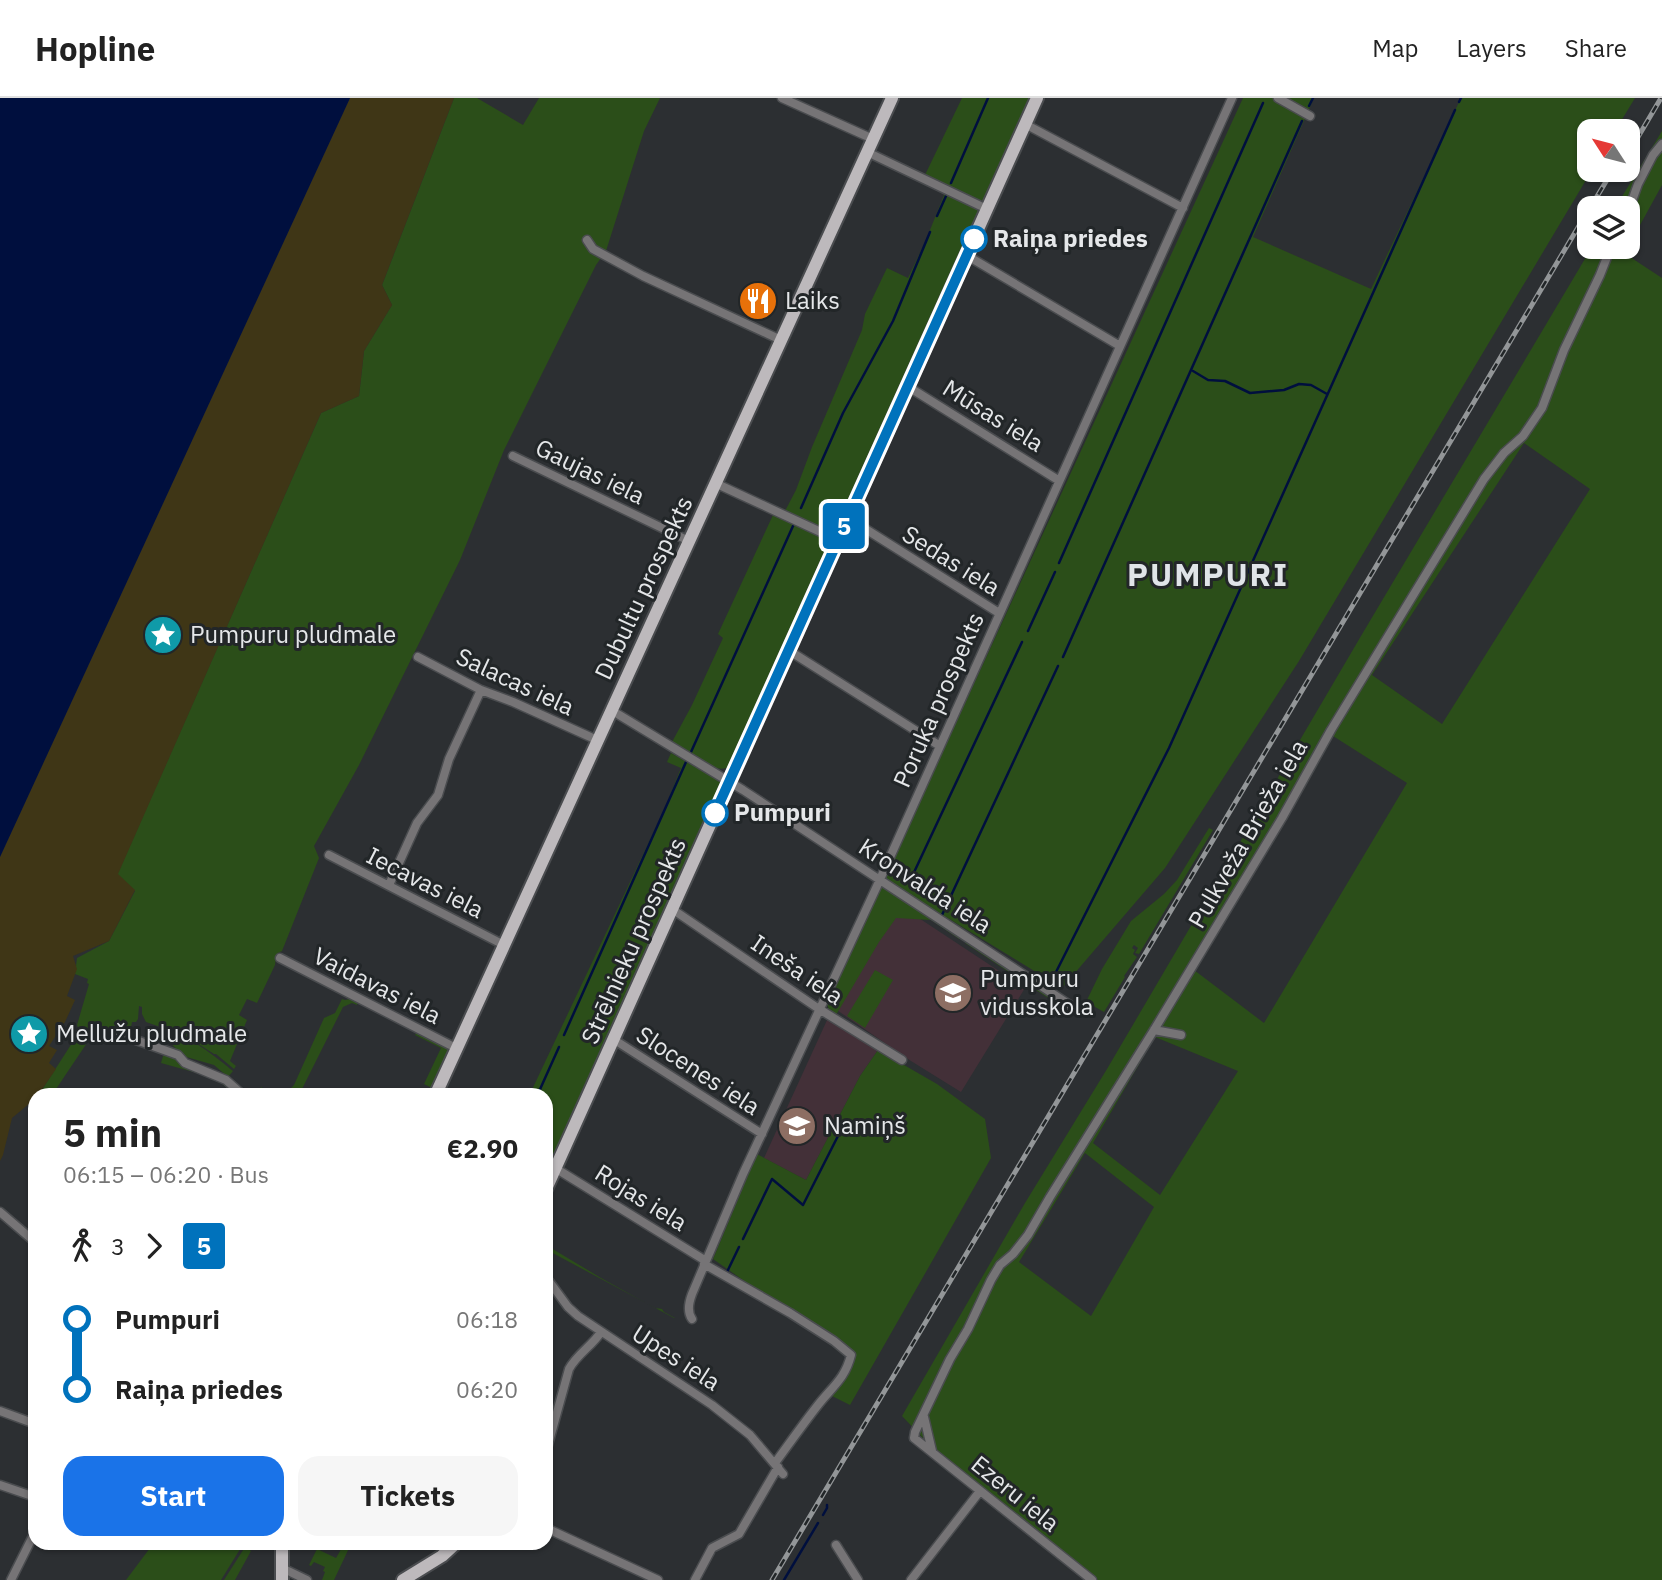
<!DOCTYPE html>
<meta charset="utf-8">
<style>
body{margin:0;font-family:"IBM Plex Sans",sans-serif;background:#f6f6f6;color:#222;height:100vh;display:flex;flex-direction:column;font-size:26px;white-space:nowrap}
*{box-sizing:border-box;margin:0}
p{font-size:23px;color:#767676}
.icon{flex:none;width:38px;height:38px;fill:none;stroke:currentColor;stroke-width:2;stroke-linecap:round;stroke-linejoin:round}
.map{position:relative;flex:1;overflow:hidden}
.details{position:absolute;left:28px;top:990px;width:525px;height:462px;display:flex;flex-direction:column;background:#fff;border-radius:21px;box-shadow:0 2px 5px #0004}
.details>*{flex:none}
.badge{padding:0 14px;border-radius:5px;font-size:24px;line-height:46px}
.needle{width:46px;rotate:306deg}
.buttons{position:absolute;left:1577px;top:21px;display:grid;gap:14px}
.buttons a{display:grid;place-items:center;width:63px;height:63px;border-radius:14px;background:#fff;box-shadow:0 2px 5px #0004;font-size:35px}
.map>.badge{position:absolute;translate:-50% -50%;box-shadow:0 0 0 4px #fff}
.legs{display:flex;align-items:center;gap:10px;height:77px;padding:0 35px;font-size:23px}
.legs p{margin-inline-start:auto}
.headline{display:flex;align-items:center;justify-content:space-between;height:119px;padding:0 35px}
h1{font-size:38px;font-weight:700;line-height:52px}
.button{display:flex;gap:14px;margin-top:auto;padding:14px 35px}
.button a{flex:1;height:80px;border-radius:21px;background:#1a73e8;color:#fff;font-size:28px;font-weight:700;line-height:80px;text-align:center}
.button a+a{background:#f6f6f6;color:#222}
ul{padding:0 35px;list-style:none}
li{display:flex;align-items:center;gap:24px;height:70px;font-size:26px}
li i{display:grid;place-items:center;width:10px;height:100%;margin:0 9px;background:currentColor}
li i::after{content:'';width:18px;height:18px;margin:-9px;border:5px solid;border-radius:50%;background:#fff}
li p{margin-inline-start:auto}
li:first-child i{background:linear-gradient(#0000 50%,currentColor 0)}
li:last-child i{background:linear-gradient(currentColor 50%,#0000 0)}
header{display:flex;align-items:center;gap:42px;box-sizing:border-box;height:98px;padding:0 35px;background:#fff;border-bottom:2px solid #e0e0e0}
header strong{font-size:33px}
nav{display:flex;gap:38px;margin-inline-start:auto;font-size:24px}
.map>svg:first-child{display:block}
</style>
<header>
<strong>Hopline</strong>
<nav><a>Map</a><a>Layers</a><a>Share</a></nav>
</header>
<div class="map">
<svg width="1662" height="1482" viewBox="0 0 1662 1482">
<rect width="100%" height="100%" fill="#2c2f32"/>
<path fill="#433038" d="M890,801L1025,890L961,994L911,963L831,908Z
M828,920L878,952L860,978L806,1082L764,1060Z"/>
<path fill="#2b4e19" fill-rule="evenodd" d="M454,0H477L523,27L539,0H660L644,33L606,153L596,167L504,352L460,462L359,667L314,748L319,760L282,853L278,855L276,859L275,867L257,905L247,901L239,917L247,922L230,963L236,968L234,971L216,956H214L186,938L146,924L142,916V909L139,908L138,921L136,924H132L131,929L107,931L105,933L84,934L79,931L77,927L89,886L87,885L88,881L75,876L77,860L109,843L135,793L117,777L321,315L359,298L364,253L392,207L382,187Z
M962,0H1032L985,103L972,101L925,77Z
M1243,0H1314L1253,139L1371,191L1461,0H1635L1615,33H1589V72H1592L1299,563L1165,770L1062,890L946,819L939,823L959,838V841L931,822L896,820L879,844L836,917L829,912L827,906Z
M1662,33V87L1628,149V110H1615Z
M947,96L977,111L980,116L839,429L831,432L824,431L785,413L796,392L812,349L862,232L865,216L887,170L908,180L926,142L944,97Z
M1592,149H1627L1624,155L1662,180V1482H1098L942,1360L902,1318L1025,1105L1107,971L1361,538ZM1524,345L1590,391L1442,626L1372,577ZM1333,638L1407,685L1264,925L1194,872ZM1155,939L1238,973L1160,1097L1093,1045ZM1085,1055L1154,1109L1091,1218L1019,1164Z
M773,417L821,438L831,446L731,668C713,679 687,654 672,644L692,607L723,540L718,536Z
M671,655L720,683L721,688L546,1082V998H529L664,712L681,670L667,664Z
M1209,730L1213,732L1139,856L1135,855L1138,850L1134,847L1132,850L1135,852L1133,856L1137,859L1124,878L1125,879L1104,914L1086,904L1102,871L1131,823L1164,796L1177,782Z
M966,842L1058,904L1057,906L965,845Z
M875,872L893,882L865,930L847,918Z
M342,901L345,902L350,901L358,904L357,907L352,905L343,909L299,997H268L260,992L261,989L270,996L281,995L283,997H288L290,995L289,992L294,987L324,920L335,915Z
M418,933L441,945L449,952L450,955L435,988L430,989L424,986L441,950L415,937Z
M166,934C186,934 217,960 233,973L228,979L214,967L183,958L163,937Z
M80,939H91L52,997L38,998L74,942Z
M878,952L937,986L985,1021L991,1060L850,1307L828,1296L850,1257L713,1161L757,1056L806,1082L860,978Z
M166,957C193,965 219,980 241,997H236L215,980L161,965L163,958Z
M546,1147L601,1180L655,1210L662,1211L664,1214L675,1220H674L547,1152Z
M153,1446H238L242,1448L221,1482H126Z
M344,1446H351L334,1482H322L325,1474L323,1473L325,1469L314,1464L311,1468L309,1467L317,1451L336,1460Z
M245,1449L251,1453L235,1482H224Z"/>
<path fill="#3f3616" d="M350,0H454L382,187L392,207L364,253L359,298L321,315L118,776L135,792L109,843L73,858L77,871L67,898L75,902L65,924L49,948L57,952L49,965L56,971L38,997L35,998V1001L12,1020L3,1057L0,1063V759Z"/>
<path fill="#000f3e" d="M0,0H350L0,759Z"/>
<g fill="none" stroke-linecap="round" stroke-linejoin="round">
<path stroke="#000f3e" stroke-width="2.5" d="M1459,4L1461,0
M1309,8L1313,0
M951,85L988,0
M937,118L946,98
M1193,273L1208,282L1225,283L1250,295L1284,292L1299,286L1311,287L1327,296
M801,410L843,315L893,223L930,134
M1059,465L1263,5
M1028,533L1055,474
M1063,559L1302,23
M691,654L793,428
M909,785L1022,544
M942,817L1058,568
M1053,880L1169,650L1455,12
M564,937L686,664
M537,998L559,949
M743,1141L772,1081L803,1107L841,1032
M727,1174L739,1149
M823,1417L827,1410V1407
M784,1482L818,1425"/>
<defs>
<path id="minor" d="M782,0L873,41
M1278,0L1310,18
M1025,26L1183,110
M867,54L987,111
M1628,114L1638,86L1653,57L1662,46
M587,142L593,151L643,178L781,242
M966,157L1120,248
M907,288L1058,382
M513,358L689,443
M715,385L838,442
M848,420L999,515
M788,552L940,648
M418,559L481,592L513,604L597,642
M611,612L743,692L1073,909
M329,757L504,847
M389,787L417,725L438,697L449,661L481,592
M672,811L819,911L902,962
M280,860L456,950
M1154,932L1181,937
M78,936L122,937L178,957L185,965L226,982L244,998
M613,941L762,1036
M555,1070L706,1163
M0,1114L35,1144
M704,1166L790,1215L834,1243L851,1257C845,1281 832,1289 818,1307C803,1326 789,1346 775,1365
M546,1179L568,1209L578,1218L712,1307L750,1337L783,1376
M692,1221C687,1214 689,1204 692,1196L743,1076L877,788L1232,0
M0,1313L30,1324L35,1316
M924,1319L932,1353
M546,1354L569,1271C577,1256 592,1248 601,1234
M0,1387L35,1399
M546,1430L658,1482
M836,1447L858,1482
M282,1470L307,1482
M11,1482L35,1434
M695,1482L712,1450L739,1436L778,1369
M911,1482L980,1393
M1092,1482L914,1340L915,1334L950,1261L968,1231L991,1182L1000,1167L1013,1156L1028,1137L1050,1099L1154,932L1282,720L1331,632L1484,381L1504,355L1523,338L1542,310L1564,252L1600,177L1611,149"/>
<path id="primary" d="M435,998L892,0
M546,1091L1037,0
M282,1482V1446
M403,1482L442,1458L455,1446"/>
</defs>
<use href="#minor" stroke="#4a4c4f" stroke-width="11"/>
<use href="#primary" stroke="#4a4c4f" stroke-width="16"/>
<use href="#minor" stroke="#767476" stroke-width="8"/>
<use href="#primary" stroke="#bdb9bc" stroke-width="12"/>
<defs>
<path id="rail" d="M1628,56L1661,0
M1590,110L1613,72
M772,1482L1589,111"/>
</defs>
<use href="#rail" stroke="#939698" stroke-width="5"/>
<use href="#rail" stroke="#222628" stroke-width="2.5" stroke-dasharray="8" stroke-linecap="butt"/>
</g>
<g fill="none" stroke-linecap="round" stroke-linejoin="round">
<defs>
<path id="line-1" d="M715,715L974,141"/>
</defs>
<use href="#line-1" stroke="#fff" stroke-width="16"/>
<use href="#line-1" stroke="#0072bc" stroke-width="10"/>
</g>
<defs>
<symbol id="restaurant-disc" viewBox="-11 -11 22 22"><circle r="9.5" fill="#e8710a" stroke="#222628"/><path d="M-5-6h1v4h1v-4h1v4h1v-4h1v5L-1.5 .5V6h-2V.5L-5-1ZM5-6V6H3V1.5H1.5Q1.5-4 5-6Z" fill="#fff"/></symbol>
<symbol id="sight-disc" viewBox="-11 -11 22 22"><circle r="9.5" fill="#0f9aa8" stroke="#222628"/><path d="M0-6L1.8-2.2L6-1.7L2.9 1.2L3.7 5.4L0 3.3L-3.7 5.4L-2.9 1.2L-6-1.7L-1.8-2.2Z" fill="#fff"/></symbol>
<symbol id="school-disc" viewBox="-11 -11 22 22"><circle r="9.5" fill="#8d6e63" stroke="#222628"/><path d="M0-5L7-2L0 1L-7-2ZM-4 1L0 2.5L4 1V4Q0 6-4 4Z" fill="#fff"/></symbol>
</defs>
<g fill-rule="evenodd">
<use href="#restaurant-disc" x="736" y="181" width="44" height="44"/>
<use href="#sight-disc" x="141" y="515" width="44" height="44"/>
<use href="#school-disc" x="931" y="873" width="44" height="44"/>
<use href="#sight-disc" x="7" y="914" width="44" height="44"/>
<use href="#school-disc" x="775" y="1006" width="44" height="44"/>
</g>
<g fill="#fff" stroke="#0072bc" stroke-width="3.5">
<circle cx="974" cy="141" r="12"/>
<circle cx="715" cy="715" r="12"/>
</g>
<g text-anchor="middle" stroke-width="6" stroke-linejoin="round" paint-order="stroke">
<g font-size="24" font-weight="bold" fill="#e5e7e9" stroke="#222628" text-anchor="start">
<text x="993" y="149">Raiņa priedes</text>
<text x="734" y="723">Pumpuri</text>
</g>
<g font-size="24" fill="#e5e7e9" stroke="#222628" text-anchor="start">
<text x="785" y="211">Laiks</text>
<text x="190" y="545">Pumpuru pludmale</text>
<text x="980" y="889">Pumpuru<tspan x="980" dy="28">vidusskola</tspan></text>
<text x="56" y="944">Mellužu pludmale</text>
<text x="824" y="1036">Namiņš</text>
</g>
<g font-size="24" fill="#e5e7e9" stroke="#222628">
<text transform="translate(993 318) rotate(32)" y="8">Mūsas iela</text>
<text transform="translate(590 374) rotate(26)" y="8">Gaujas iela</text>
<text transform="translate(951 463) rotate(32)" y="8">Sedas iela</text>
<text transform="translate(644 490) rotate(-65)" y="8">Dubultu prospekts</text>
<text transform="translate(515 584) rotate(25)" y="8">Salacas iela</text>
<text transform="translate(939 602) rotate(-66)" y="8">Poruka prospekts</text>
<text transform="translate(1248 736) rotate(-60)" y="8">Pulkveža Brieža iela</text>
<text transform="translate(425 785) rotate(27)" y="8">Iecavas iela</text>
<text transform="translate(925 788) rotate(33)" y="8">Kronvalda iela</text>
<text transform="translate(634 843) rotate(-66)" y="8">Strēlnieku prospekts</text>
<text transform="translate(797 872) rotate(34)" y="8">Ineša iela</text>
<text transform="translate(377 888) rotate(27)" y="8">Vaidavas iela</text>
<text transform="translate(698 973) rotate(33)" y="8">Slocenes iela</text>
<text transform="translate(641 1100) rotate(32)" y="8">Rojas iela</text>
<text transform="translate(676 1260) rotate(33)" y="8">Upes iela</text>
<text transform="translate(1015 1396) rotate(39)" y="8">Ezeru iela</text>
</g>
<g font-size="32" font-weight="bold" letter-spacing="2" fill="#e0e4e8" stroke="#222628">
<text x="1208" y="488">PUMPURI</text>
</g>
</g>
</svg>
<div class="buttons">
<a><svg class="needle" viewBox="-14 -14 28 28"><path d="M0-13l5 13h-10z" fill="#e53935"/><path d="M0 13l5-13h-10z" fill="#767676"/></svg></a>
<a><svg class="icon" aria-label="layers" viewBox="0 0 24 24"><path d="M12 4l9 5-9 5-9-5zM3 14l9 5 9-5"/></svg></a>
</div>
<b class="badge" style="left:844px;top:428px;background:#0072bc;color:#fff">5</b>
<section class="details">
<div class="headline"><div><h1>5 min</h1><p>06:15 – 06:20 · Bus</p></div><b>€2.90</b></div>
<div class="legs"><svg class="icon" aria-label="walk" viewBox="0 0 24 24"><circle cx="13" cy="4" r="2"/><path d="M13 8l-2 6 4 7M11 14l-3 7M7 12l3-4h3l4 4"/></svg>3<svg class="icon" aria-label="forward" viewBox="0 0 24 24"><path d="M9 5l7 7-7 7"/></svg><b class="badge" style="background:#0072bc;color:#fff">5</b></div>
<ul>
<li><i style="color:#0072bc"></i><b>Pumpuri</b><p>06:18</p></li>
<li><i style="color:#0072bc"></i><b>Raiņa priedes</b><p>06:20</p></li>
</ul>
<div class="button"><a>Start</a><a>Tickets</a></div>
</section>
</div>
